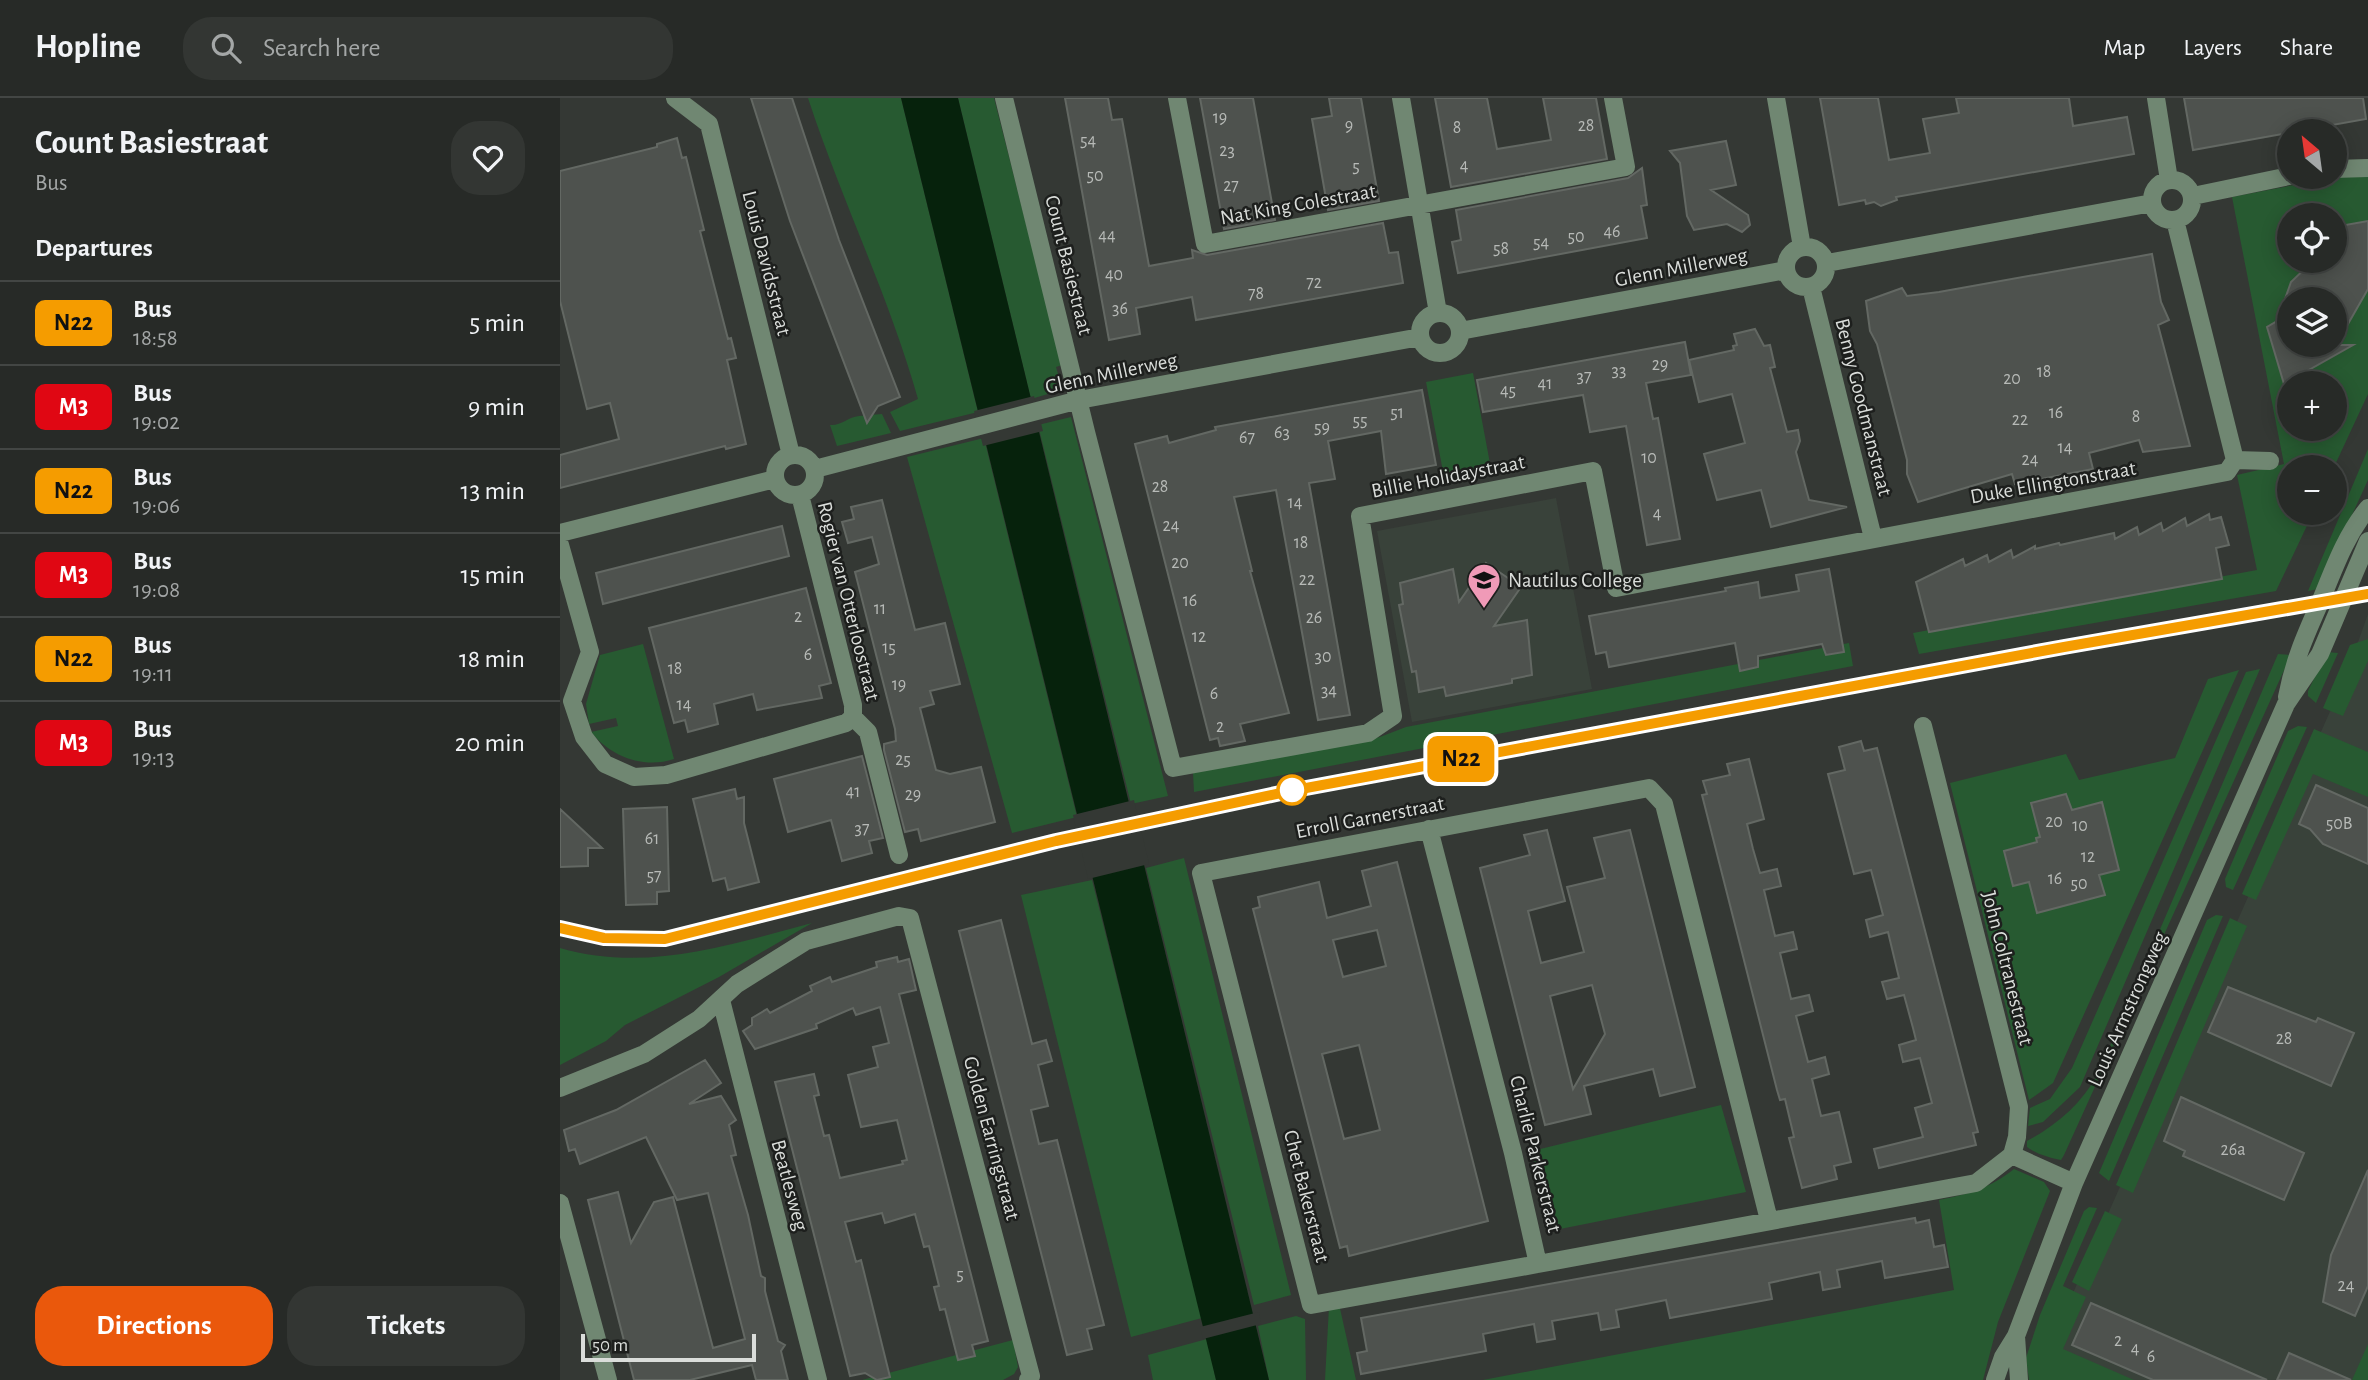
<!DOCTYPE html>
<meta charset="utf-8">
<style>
body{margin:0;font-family:"Alegreya Sans",sans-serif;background:#333633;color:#f1f3f6;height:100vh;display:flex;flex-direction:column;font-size:26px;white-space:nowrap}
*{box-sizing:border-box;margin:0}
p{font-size:23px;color:#a4a7a7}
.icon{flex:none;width:38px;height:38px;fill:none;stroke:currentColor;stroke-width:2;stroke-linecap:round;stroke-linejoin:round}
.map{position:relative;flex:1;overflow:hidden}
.sheet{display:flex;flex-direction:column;background:#272a27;width:560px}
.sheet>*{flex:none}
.badge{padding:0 14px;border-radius:10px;font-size:24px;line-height:46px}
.needle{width:46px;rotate:331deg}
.tools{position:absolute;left:1717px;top:21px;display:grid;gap:14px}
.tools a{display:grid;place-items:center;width:70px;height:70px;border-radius:50%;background:#272a27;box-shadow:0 4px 18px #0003,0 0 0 2px #434644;font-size:35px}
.scale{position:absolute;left:21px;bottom:18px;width:175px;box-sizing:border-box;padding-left:7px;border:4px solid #daddda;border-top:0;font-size:19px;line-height:24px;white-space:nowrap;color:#daddda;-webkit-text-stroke:5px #1d1f1d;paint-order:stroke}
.map>.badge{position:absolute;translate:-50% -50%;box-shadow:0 0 0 4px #fff}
h2{padding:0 35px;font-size:26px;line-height:63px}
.round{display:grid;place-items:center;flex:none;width:74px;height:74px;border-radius:28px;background:#333633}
.head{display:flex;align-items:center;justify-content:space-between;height:119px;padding:0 35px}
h1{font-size:33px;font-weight:700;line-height:52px}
.primary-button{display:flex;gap:14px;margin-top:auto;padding:14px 35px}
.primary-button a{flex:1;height:80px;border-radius:28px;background:#ea580c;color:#fff;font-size:28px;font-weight:700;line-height:80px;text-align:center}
.primary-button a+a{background:#333633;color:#f1f3f6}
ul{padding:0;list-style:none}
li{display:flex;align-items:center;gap:21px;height:84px;padding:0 35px;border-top:2px solid #434644}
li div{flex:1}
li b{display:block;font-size:26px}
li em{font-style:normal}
li .badge{min-width:77px;font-weight:700;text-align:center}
header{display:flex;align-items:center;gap:42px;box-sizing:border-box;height:98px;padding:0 35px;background:#272a27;border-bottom:2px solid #434644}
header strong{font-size:33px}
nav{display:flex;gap:38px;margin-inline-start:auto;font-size:24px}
.search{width:490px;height:63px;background:#333633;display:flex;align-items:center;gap:18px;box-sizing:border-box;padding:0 24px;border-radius:28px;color:#a4a7a7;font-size:26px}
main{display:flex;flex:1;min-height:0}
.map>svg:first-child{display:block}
</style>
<header>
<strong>Hopline</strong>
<div class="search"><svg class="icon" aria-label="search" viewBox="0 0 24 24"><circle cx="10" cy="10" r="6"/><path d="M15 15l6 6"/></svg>Search here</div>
<nav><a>Map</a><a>Layers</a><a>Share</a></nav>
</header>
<main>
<section class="sheet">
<div class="head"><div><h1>Count Basiestraat</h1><p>Bus</p></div><a class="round"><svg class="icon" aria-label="heart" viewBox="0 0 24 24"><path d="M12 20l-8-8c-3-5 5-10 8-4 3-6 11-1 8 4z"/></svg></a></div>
<h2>Departures</h2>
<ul>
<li><span class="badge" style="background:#f59c00;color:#111">N22</span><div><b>Bus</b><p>18:58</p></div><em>5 min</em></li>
<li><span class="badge" style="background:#e00713;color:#fff">M3</span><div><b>Bus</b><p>19:02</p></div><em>9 min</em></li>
<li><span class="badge" style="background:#f59c00;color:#111">N22</span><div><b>Bus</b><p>19:06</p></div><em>13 min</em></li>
<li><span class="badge" style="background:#e00713;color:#fff">M3</span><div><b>Bus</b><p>19:08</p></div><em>15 min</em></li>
<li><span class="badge" style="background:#f59c00;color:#111">N22</span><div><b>Bus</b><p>19:11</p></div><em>18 min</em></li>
<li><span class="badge" style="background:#e00713;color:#fff">M3</span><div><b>Bus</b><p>19:13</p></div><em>20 min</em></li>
</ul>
<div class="primary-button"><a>Directions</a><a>Tickets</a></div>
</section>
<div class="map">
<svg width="1808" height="1282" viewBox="0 0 1808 1282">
<rect width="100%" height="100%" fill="#343834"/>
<path fill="#39423a" d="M996,400L1032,591L852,624L817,433Z
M1808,516V1282H1531L1483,1263L1787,575Z"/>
<path fill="#275a31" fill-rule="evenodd" d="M248,0H341L418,314L340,333L330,314L358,301C329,198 281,101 248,0Z
M398,0H434L502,267L496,269L501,286L498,293L471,301Z
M1808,78V296L1774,369H1729V415H1753L1716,493L1359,556L1353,535L1697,472L1677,377L1724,366L1672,99L1775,79ZM1729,117H1774V163H1729ZM1729,201H1774V247H1729ZM1729,285H1774V331H1729Z
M913,275L932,376L885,384L866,284Z
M322,316L331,335L277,348L270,327C281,328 288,319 299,318C306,317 314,317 322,316Z
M511,319L608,698L571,706L478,327Z
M424,340L517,719L452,735L347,359Z
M1808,351V382L1758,491L1748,493Z
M1808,541V563L1783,618L1763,610L1790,547Z
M1289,545L1293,568L634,694L633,675L820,639L846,629Z
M83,546L114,661C84,671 51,659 31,634L58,628L56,620L29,626L26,606L40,557Z
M1767,554L1778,555L1756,605L1748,598V593Z
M1718,556L1731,557L1504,1057L1501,1062C1490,1060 1476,1056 1467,1049V1043C1497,1027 1521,1006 1538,976Z
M1700,571L1520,989L1483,1024L1468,1028L1470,1010L1490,1001L1512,970L1686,574Z
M1679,572L1493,985L1469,1002L1390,685L1506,656L1519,682L1615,660L1648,581Z
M1738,628L1747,629L1673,792L1666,789L1665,781L1728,633Z
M1754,631L1808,654V699L1753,676L1696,802L1682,796Z
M624,760L731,1197L694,1207L586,770Z
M532,782L642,1220L571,1239L461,797Z
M1656,817L1663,818L1549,1083L1539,1075L1647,822Z
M1670,820L1687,828L1573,1095L1556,1087Z
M252,825L159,879L65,927L46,943L0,967V850C86,875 169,847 252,825Z
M1161,1007L1186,1094L990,1133L972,1053Z
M1454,1071L1484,1084L1490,1093L1438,1224L1423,1282H923L1394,1192L1379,1102C1409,1096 1430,1090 1454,1071Z
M1529,1109L1537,1110L1503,1188L1526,1199L1503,1251L1574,1282H1469L1466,1260L1480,1217L1524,1113Z
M1545,1113L1562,1121L1529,1193L1512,1184Z
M779,1206L796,1282H765L769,1209Z
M736,1218L745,1221L746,1282H709L698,1228Z
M647,1241L656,1282H593L588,1257Z
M453,1242L458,1269L454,1276L443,1282H302Z
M1808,1246V1282H1792Z"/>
<path fill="#06220c" d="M341,0H398L709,1282H656Z"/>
<path fill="#343834" d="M474,298L483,333L423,348L414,313Z
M574,702L589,766L528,781L513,717Z
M699,1214L701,1226L643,1241L640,1229Z"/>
<path fill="#4e524e" stroke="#636863" stroke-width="2" fill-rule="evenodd" d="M191,0H232L279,142L340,299L318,308L307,325L230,123Z
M505,0H548L552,22L562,21L589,168L633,160L632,152L647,157L823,125L829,155L838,154L843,185L636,222L632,199L576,210L580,236L549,242Z
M640,0H693L715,122L664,131Z
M769,0H801L819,103L768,112L752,21L772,18Z
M875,0H927L937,51L991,42L983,0H1036L1047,61L891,89Z
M1260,0H1318L1329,62L1370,55L1363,21L1399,15L1396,0H1509L1513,28L1567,19L1574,56L1336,99L1337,102L1321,108L1314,104L1306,106L1305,102L1279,107Z
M1624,0H1803L1806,21L1633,52Z
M117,40L122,60L126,59L144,132L140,133L168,241L171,240L176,260L167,262L186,346L166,351L165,348L0,390V357L59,341L50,305L27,311L0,203V73L97,49V46Z
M1166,43L1176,87L1151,92L1188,117L1190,127L1182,134L1167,126L1134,132L1127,118L1120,65L1110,53Z
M1082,70L1087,107L1081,108L1087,140L898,175L892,144L901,142L896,112L1068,80Z
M1808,123V191L1776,247H1793L1724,286L1707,229L1729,216V247H1774V201H1725L1731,184L1753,163H1774V129Z
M1592,156L1601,204L1609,222L1598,227L1630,348L1583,354L1579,342L1529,355L1533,371L1455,386L1452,376L1358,404L1347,376V362L1317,246L1310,233L1306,203L1342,190L1347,198L1379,194Z
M1195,231L1204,248L1210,247L1215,269L1210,270L1227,334L1238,332L1240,343L1236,354L1249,402L1287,409L1211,429L1201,392L1157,402L1144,356L1185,345L1172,296L1139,304L1129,262L1174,252L1173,248L1177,247L1174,236Z
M1125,244L1131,277L1086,285L1093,321L1098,320L1120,441L1087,447L1066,328L1030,334L1023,297L923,314L917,282Z
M862,292L876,367L826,376L821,333L768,343L775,381L749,385L790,617L758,622L716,392L674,399L692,473H690L729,615L680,626L685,643L660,648L658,640L650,642L575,346L607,338L609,345L656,332L655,329Z
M322,402L355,532L385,525L400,586L370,593L374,606L360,610L376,672L390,676L421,669L435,724L361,743L358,731L345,734L324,652V646L336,643L335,631L295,474L319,466L312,439L288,445L282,424L294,421L291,409Z
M1649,416L1650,422L1661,419L1669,447L1656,450L1662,481L1369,534L1356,484L1403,461L1405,468L1427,457L1429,464L1451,452L1453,460L1475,448V451L1499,445L1500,447L1554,435L1555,441L1577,429L1579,437L1601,425L1603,433L1625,420L1627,428Z
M222,428L229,458L43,506L36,475Z
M926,465L961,489L934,528L967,522L972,577L952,581V585L886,598L884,589L859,594L856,573L852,574L839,507L843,506L840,485L893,471L899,504Z
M1269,471L1284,554L1266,557L1262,546L1198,558V569L1180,573L1175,545L1049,569L1046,554L1036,556L1029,518L1166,493L1165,490L1198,484L1200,500L1239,493L1236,477Z
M246,490L271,585L259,588L262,600L197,612L193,596L154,606L158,626L128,634L125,622L114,625L89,530Z
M1301,643L1304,653L1317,650L1418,1034L1413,1035L1416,1047L1319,1070L1314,1051L1363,1039L1355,1010L1372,1005L1360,960L1343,964L1339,947L1356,942L1353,930L1344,897L1327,901L1322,884L1339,880L1328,834L1310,839L1306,822L1323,817L1318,798L1311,772L1294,776L1268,676L1285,672L1279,649Z
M302,658L323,740L309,743L312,755L282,763L271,722L228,734L214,681Z
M1189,661L1204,721L1187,726L1193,751L1200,775L1217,771L1221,788L1204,792L1215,838L1233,834L1235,842L1237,851L1220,855L1228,888L1231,901L1249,897L1253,913L1236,918L1248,964L1265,959L1269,976L1252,981L1261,1018L1279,1014L1291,1064L1274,1068L1277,1081L1242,1090L1229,1040L1234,1039L1225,1001L1220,1002L1217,992L1142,697L1147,696L1143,683L1170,677L1167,666Z
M1756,687L1808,710V766L1763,746L1750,731L1739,726Z
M175,691L177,701L184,699V725L199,784L168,792L165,780L153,783L133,701Z
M1506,696L1512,712L1542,704L1559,772L1539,777L1545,797L1477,815L1469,784L1453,788L1444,753L1477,744L1476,740L1480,739L1471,705Z
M107,709L109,793L97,794V806L66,807L63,711Z
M0,711L42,750H28V768L0,769Z
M987,732L1005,803L968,813L981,865L1024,854L1007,789L1045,780L1034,740L1070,732L1135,989L1100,998L1093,971L1024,988L1031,1016L985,1027L920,770L970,757L964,737ZM1032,887L1045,936L1013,991L990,898Z
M837,764L928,1123L789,1158L787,1148L780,1150L693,811L700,809L698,799L759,784L767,820L811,808L802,773ZM817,832L826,868L783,879L773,842ZM799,947L820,1032L784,1041L762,956Z
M441,822L472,946L486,942L492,963L478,967L488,1008L471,1012L479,1046L497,1042L544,1227L527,1231L532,1251L507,1257L399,833Z
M337,859L338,864L349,861L356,892L339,896L428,1243L412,1247L415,1258L398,1262L385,1211L380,1212L374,1189L379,1188L369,1148L364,1149L355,1116L325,1125L322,1115L285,1124L296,1164L301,1162L330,1279L317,1282L305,1275L290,1278L215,984L254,976L259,997L254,998L264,1038L269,1037L280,1080L343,1066L342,1063L347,1062L337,1022L301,1029L288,977L318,969L313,949L329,945L320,909L296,917L293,910L256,926L257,930L195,951L183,933L192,927V920L207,911L210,915L252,893L250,888L270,879L272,884L317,869L316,864Z
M1668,889L1756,924L1758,920L1794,935L1771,988L1648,934Z
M145,962L161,985L129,1006L161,998L176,1022L169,1027L176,1057L171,1058L188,1117L201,1178L205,1180V1193L218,1243L225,1247L221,1253L228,1282H196L192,1267L130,1282H74L28,1102L58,1094L71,1145L94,1104L113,1099L153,1250L185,1241L148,1095L117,1102L86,1039L20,1066L15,1051L9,1053L4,1032L56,1012Z
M1621,999L1744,1055L1724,1102L1623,1058L1625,1053L1604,1043Z
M1808,1072V1188L1795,1218L1763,1204L1771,1157Z
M1355,1120L1356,1125L1369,1122L1374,1149L1384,1147L1388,1169L1325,1180L1322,1163L1277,1172L1280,1189L1263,1192L1260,1174L1209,1185L1212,1201L1110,1220L1106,1202L1056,1212L1059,1229L1041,1232L1038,1215L992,1223L995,1241L977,1244L974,1226L923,1236L926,1253L801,1276L797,1255L807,1253L801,1220Z
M1531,1205L1602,1236L1707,1282H1593L1512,1247Z
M1729,1255L1791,1282H1717Z"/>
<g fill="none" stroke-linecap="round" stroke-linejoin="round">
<path stroke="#708772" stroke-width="18" d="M115,0L149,26L231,357
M444,0L526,334L613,670L808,635L833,618L800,418L1033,373L1056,490L1667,374L1675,362
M617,0L645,146L1066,69L1053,0
M841,0L878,215
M1216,0L1242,149
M1596,0L1609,82
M1774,71L1808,70
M1592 102a20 20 0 1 1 40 0a20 20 0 1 1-40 0Z
M1633,98L1729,78
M1615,122L1675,362L1710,363
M1226 169a20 20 0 1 1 40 0a20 20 0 1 1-40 0Z
M1267,165L1592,105
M1251,189L1313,440
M860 235a20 20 0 1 1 40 0a20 20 0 1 1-40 0Z
M900,233L1226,172
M215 377a20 20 0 1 1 40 0a20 20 0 1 1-40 0Z
M255,371L519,302L860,239
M0,435L215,381
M0,447L30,554L12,603L24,639L45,666L74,679L106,677L286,625L293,619V607L240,397
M1727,599C1734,562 1746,536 1761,502C1775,468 1785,439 1808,410
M293,619L308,634L339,757
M1363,628L1459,1009L1457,1039L1452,1057L1514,1085
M869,731L953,1055L978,1166L1416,1085L1452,1057
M161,902L258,1282
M0,990L84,956L139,921L177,886L246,843L339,818L350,820L463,1248L471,1278L468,1282
M0,1105L48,1282
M978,1166L751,1207L641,775L1089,690L1104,706L1209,1122
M1456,1238L1459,1282
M1435,1282L1443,1259L1456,1238L1514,1085L1726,606L1760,556L1808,443"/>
</g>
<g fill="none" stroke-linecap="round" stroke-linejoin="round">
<defs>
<path id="line" d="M0,830L44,840L105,841L496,743L730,693L1504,549L1808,496"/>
</defs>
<use href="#line" stroke="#fff" stroke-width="16"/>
<use href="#line" stroke="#f59c00" stroke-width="10"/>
</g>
<defs>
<symbol id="school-pin" viewBox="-11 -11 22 30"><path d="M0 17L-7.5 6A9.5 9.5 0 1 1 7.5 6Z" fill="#f09ab7" stroke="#1d1f1d"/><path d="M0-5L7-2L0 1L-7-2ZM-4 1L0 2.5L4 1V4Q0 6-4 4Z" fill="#111"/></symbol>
</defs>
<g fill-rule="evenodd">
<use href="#school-pin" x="905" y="463" width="38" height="52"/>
</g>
<circle fill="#fff" stroke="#f59c00" stroke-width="3.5" cx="732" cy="692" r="14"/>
<g text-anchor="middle" stroke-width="5" stroke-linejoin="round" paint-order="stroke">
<g font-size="18" fill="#b7bab7">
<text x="660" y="25">19</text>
<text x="789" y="33">9</text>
<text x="1026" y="33">28</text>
<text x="897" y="35">8</text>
<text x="528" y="48">54</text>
<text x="667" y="58">23</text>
<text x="904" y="73">4</text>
<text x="796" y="74">5</text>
<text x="535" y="83">50</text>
<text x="671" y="93">27</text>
<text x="1052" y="139">46</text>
<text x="547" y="143">44</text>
<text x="1016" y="144">50</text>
<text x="981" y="150">54</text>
<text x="941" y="156">58</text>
<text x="554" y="182">40</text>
<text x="754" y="190">72</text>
<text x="696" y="201">78</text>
<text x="560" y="216">36</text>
<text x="1100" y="272">29</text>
<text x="1059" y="278">33</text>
<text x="1484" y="279">18</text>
<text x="1024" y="284">37</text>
<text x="1452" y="286">20</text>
<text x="985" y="291">41</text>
<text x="948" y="298">45</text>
<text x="837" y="320">51</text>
<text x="1496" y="320">16</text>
<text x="1576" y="324">8</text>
<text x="1460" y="327">22</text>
<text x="800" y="328">55</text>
<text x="762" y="335">59</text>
<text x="722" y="340">63</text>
<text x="687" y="345">67</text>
<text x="1505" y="355">14</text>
<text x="1089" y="365">10</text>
<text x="1470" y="367">24</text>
<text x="600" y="394">28</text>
<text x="735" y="410">14</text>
<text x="1097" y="421">4</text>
<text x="611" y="433">24</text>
<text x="741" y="450">18</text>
<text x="620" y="470">20</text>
<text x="747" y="487">22</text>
<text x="630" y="508">16</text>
<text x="320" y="516">11</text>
<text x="238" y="524">2</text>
<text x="754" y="525">26</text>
<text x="639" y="544">12</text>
<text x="329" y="555">15</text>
<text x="248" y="562">6</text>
<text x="763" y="564">30</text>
<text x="115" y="576">18</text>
<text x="339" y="592">19</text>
<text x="769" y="598">34</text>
<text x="654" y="601">6</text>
<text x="124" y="612">14</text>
<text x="660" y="634">2</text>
<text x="343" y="667">25</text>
<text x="293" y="699">41</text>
<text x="353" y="702">29</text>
<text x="1494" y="729">20</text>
<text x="1779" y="731">50B</text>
<text x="1520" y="733">10</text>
<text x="302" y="736">37</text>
<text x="92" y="746">61</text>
<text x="1528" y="764">12</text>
<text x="94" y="783">57</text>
<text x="1495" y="786">16</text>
<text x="1519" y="791">50</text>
<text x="1724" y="946">28</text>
<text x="1673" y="1057">26a</text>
<text x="400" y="1182">5</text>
<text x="1786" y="1193">24</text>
<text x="1558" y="1248">2</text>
<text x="1575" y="1256">4</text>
<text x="1591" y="1264">6</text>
</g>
<g font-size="21" fill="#daddda" stroke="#1d1f1d">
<text transform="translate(738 106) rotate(-10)" y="7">Nat King Colestraat</text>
<text transform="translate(207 165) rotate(76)" y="7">Louis Davidsstraat</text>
<text transform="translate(509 167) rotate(76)" y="7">Count Basiestraat</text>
<text transform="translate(1121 169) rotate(-11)" y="7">Glenn Millerweg</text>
<text transform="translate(551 275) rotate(-12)" y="7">Glenn Millerweg</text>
<text transform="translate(1304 309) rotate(76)" y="7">Benny Goodmanstraat</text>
<text transform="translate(888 378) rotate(-11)" y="7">Billie Holidaystraat</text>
<text transform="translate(1493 384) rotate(-10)" y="7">Duke Ellingtonstraat</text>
<text transform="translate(289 503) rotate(76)" y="7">Rogier van Otterloostraat</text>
<text transform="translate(810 719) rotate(-11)" y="7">Erroll Garnerstraat</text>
<text transform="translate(1448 870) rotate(76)" y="7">John Coltranestraat</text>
<text transform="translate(1567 911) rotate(-66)" y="7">Louis Armstrongweg</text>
<text transform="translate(432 1040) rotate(75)" y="7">Golden Earringstraat</text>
<text transform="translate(976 1056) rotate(76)" y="7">Charlie Parkerstraat</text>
<text transform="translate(230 1087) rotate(75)" y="7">Beatlesweg</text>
<text transform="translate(747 1098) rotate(76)" y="7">Chet Bakerstraat</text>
</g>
<g font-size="21" fill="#daddda" stroke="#1d1f1d" text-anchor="start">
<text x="948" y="489">Nautilus College</text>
</g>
</g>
</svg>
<div class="tools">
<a><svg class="needle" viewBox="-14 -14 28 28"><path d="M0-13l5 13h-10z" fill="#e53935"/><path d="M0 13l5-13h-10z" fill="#a4a7a7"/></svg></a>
<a><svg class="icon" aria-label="locate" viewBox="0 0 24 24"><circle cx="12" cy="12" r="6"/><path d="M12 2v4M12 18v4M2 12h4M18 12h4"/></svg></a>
<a><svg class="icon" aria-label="layers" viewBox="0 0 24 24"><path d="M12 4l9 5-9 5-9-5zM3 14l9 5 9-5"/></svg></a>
<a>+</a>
<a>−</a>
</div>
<div class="scale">50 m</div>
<b class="badge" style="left:901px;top:661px;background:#f59c00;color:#111">N22</b>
</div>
</main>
